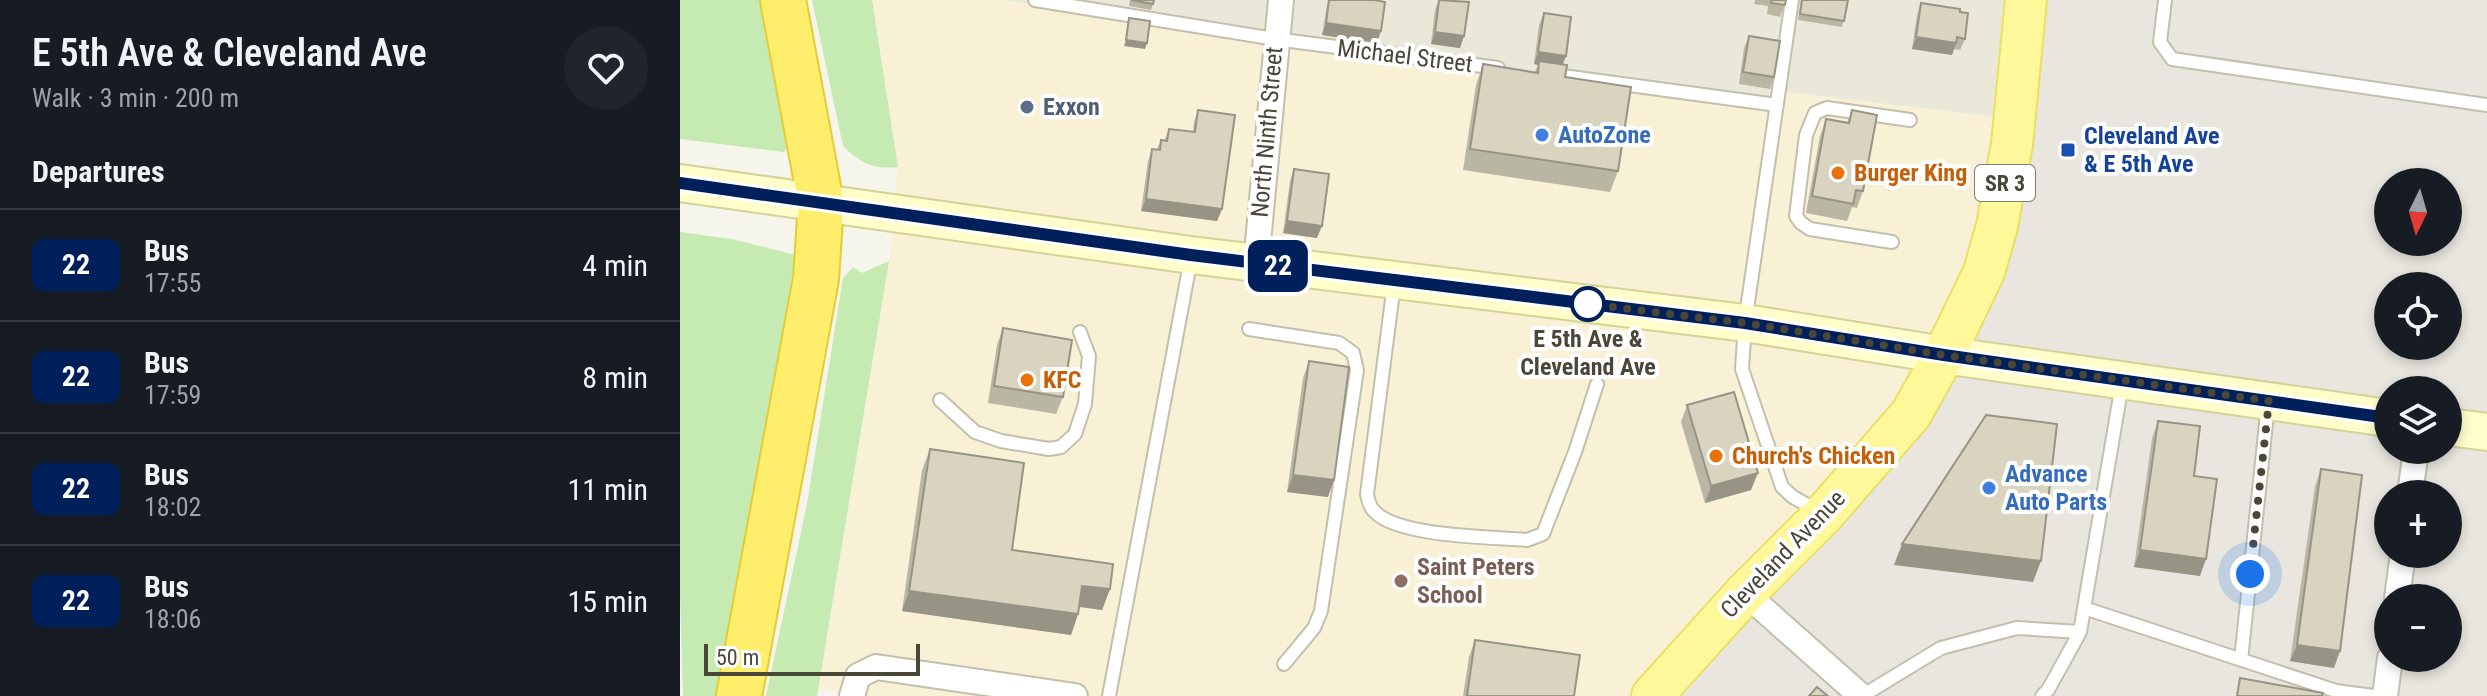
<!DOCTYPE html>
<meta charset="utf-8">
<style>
body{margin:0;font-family:"Roboto Condensed",sans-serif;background:#20242c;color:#f1f3f6;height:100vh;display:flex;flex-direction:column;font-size:30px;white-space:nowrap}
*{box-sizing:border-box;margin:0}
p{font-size:26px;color:#9ea1a6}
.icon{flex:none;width:44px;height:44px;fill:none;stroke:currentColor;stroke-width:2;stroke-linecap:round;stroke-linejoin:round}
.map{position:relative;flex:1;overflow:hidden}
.sheet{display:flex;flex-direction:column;background:#171b24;width:680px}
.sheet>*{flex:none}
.badge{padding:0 16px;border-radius:12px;font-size:28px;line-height:52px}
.needle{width:52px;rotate:185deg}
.controls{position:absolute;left:1694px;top:168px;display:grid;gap:16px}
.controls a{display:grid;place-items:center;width:88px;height:88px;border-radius:50%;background:#171b24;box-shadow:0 4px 12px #0003;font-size:40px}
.scale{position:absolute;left:24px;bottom:20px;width:216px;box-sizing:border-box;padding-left:8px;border:4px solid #4b4738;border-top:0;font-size:22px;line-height:28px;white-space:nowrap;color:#4b4738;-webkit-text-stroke:6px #fff;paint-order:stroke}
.you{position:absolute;width:40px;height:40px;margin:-20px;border:6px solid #fff;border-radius:50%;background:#1a73e8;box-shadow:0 0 0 12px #1a73e833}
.map>.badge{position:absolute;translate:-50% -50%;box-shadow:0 0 0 4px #fff}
h2{padding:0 32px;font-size:30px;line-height:72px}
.round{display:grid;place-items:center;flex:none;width:84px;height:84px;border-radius:42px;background:#20242c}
.headline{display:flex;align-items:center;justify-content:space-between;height:136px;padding:0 32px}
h1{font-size:38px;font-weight:600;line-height:60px}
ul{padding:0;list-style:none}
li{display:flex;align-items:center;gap:24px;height:112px;padding:0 32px;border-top:2px solid #363941}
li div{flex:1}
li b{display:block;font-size:30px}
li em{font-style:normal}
li .badge{min-width:88px;font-weight:700;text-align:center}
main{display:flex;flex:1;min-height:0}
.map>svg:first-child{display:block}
</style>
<main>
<section class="sheet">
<div class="headline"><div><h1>E 5th Ave &amp; Cleveland Ave</h1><p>Walk · 3 min · 200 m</p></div><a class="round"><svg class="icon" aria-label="heart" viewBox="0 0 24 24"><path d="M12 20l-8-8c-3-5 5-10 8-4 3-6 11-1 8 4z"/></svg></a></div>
<h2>Departures</h2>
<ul>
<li><span class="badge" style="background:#00205b;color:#fff">22</span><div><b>Bus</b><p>17:55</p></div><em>4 min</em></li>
<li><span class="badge" style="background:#00205b;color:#fff">22</span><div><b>Bus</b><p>17:59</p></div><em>8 min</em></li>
<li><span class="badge" style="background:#00205b;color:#fff">22</span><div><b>Bus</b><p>18:02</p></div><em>11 min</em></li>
<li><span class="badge" style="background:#00205b;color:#fff">22</span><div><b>Bus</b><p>18:06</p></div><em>15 min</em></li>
</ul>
</section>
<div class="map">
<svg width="1807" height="696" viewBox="0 0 1807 696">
<rect width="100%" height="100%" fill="#f6f5eb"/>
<path fill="#eae8d8" d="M323,0H1334L1317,117L1096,91L1094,109Z"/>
<path fill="#f8f1d6" d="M192,0H323L1093,109L1095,91L1317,117L1286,325L978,696H187L138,689L209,261L218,167Z"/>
<path fill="#e9e6df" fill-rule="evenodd" d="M1334,0H1807V696H978L1286,325ZM1708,182H1768V242H1708ZM1708,286H1768V346H1708ZM1708,390H1768V450H1708ZM1708,494H1768V554H1708ZM1708,598H1768V658H1708Z"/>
<path fill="#c5ebb2" d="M0,0H84L109,146L104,152L0,139Z
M132,0H192L218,167C193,170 179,162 163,146Z
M0,232L52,239L116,255L46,696H3L0,591Z
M209,261L137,696H86L127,504L163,278L173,267L182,273Z"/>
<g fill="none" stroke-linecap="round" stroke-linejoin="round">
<defs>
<path id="lane" d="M355,0L595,39L818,68
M1112,0L1065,323L1062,369L1102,487L1113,497L1138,511
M1485,0L1480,42L1492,59L1807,105
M868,74L1097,105
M1212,242L1130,229L1121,223L1116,216L1126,135L1135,113L1147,108L1230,120
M714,284L687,494C688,500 690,507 694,511C717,537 812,537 847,540L863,534L895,452L917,384
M569,329L659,343L673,353L677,370L641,611L634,628L604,664
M260,400L295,432L321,441L369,449L381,447L395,434L405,404L409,356L400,332
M1404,608L1656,691L1693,696
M1561,660L1588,405
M429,696L511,258
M1182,696L1261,648L1337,628L1400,632
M1362,696L1368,690L1400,632L1442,384"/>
<path id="street" d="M576,263L601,0
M1730,494L1736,450
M1065,593L1181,696
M1717,598L1723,554
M172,696L178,676L196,667L395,696
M1705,696L1710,658"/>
<path id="secondary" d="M0,183L511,255L1065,323L1264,355L1708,418
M1768,427L1807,432"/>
<path id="primary" d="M972,696L1065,593L1144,514L1231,414L1264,355L1304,272L1317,226L1332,144L1346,0"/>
<path id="highway" d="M59,696L136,279L141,203L103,0"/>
</defs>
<use href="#lane" stroke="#c2bfac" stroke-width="16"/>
<use href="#street" stroke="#c2bfac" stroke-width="28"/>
<use href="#secondary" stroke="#d5d296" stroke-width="40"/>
<use href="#primary" stroke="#eadf65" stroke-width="44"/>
<use href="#highway" stroke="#e5cb36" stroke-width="48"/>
<use href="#lane" stroke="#fff" stroke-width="12"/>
<use href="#street" stroke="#fff" stroke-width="24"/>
<use href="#secondary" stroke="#fffecb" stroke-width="36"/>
<use href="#primary" stroke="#fff89a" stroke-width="40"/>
<use href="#highway" stroke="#ffee6c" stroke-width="44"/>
</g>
<path fill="#bab6a4" d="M450,0H474L471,10L449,6Z
M648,0H694L697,43L642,35Z
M759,0L784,36L780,48L751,44L755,10Z
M1075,0H1106L1100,17L1087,14L1088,6L1074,4Z
M1121,0H1168L1162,27L1118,20Z
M1241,3L1285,39L1280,50L1274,49L1272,55L1232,49L1237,15Z
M864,13L886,56L883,64L885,77L938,171L930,192L783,170L796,85L803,64L855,72L858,65L854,64L859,25Z
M1069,36L1094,77L1090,89L1059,84L1064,48Z
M518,110L542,209L537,221L461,211L468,161L472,149H477L481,140L484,141L489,129L513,132L514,122Z
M1172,110L1183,191L1177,208L1172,207L1167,221L1126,213L1140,136L1146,119L1167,123Z
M614,169L637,238L603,233L610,181Z
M323,328L383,397L376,414L308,403L317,345Z
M629,361L648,497L607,492L623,378Z
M1007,405L1071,490L1025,503L1001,422Z
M1478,421L1514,476L1520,576L1454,567L1472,438Z
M250,449L332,550L430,589L422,610L399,607L398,614L391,635L222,611L242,470Z
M1641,469L1654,668L1610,661L1635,486Z
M795,640L894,696H783L789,657Z"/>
<path fill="#979486" d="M646,23L701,31L697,43L642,35Z
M755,32L784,36L780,48L751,44Z
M1236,37L1276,43L1272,55L1232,49Z
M446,40L467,43L465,49L444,46Z
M858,52L886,56L881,68L859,61L858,65L854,64Z
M466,199L542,209L537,221L461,211Z
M607,221L642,226L637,238L603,233Z
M1078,473L1071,490L1025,503L1031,486Z
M613,475L654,480L648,497L607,492Z
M1222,544L1361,561L1353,582L1214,565Z
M1460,550L1526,559L1520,576L1454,567Z
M402,586L430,589L422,610L395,606Z
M229,591L398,614L391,635L222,611Z
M1617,645L1660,651L1654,668L1610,661Z"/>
<path fill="#d8d4bf" stroke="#979486" stroke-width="2" d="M451,0H474L473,4Z
M649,0H694L705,2L701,31L646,23Z
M759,0L789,2L784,36L755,32Z
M1092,0H1106L1105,5L1091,3Z
M1122,0H1168L1164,21L1120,14Z
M1241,3L1280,9V12L1288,13L1285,39L1277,37L1276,43L1236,37Z
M864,13L891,17L886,56L858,52Z
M449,18L470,21L467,43L446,40Z
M1069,36L1100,41L1094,77L1063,72Z
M859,61L887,65L885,77L951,87L938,171L790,149L803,64L858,73Z
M518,110L555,115L542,209L466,199L472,149L480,150L481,140L487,141L489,129L515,132Z
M1172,110L1197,115L1183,191L1176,190L1173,204L1132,196L1146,119L1169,123Z
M614,169L649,174L642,226L607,221Z
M323,328L392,340L383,397L314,386Z
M629,361L669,367L654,480L613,475Z
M1054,392L1078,473L1031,486L1007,405Z
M1306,415L1377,424L1361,561L1222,544Z
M1478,421L1520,426L1514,476L1537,479L1526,559L1460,550Z
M250,449L344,463L332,550L433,564L430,589L402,586L398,614L229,591Z
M1641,469L1682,475L1660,651L1617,645Z
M795,640L900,655L894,696H787Z
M1560,678L1643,693L1642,696H1557Z
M1137,687L1148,696H1129Z"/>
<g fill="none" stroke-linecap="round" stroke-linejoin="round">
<defs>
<path id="line" d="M0,183L511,255L1065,323L1264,355L1708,418"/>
</defs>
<use href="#line" stroke="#fff" stroke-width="18"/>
<use href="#line" stroke="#00205b" stroke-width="12"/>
<path stroke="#4b4738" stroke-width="8" stroke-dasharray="0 14.4" d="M908,304L899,303L1065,323L1264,355L1589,401L1570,574"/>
</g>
<circle fill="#5c6f8a" stroke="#fff" stroke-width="3" cx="347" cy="107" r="8"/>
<g fill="#3f7fe0" stroke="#fff" stroke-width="3">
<circle cx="862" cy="135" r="8"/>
<circle cx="1309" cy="488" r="8"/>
</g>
<rect fill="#1a4fb4" stroke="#fff" stroke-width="3" x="1380" y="142" width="16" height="16" rx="4"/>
<g fill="#e8710a" stroke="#fff" stroke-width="3">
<circle cx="1158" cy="173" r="8"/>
<circle cx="347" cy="380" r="8"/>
<circle cx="1036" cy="456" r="8"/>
</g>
<circle fill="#fff" stroke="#00205b" stroke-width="4" cx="908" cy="304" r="16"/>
<circle fill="#8d6e63" stroke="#fff" stroke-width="3" cx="721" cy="581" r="8"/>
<g text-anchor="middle" stroke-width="8" stroke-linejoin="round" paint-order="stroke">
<rect fill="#fff" stroke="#817e74" stroke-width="2" x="1295" y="165" width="60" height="36" rx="6"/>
<g font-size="22" font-weight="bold" fill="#4b4738">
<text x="1325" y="191">SR 3</text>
</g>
<g font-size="24" fill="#4b4738" stroke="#fff">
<text transform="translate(725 56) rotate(7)" y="8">Michael Street</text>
<text transform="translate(587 132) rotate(-85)" y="8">North Ninth Street</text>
<text transform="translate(1103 554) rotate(-46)" y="8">Cleveland Avenue</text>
</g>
<g font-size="24" font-weight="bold" fill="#4e5e75" stroke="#fff" text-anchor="start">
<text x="363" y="115">Exxon</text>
</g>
<g font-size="24" font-weight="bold" fill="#366cbe" stroke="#fff" text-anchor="start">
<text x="878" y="143">AutoZone</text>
<text x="1325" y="482">Advance<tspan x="1325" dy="28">Auto Parts</tspan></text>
</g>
<g font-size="24" font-weight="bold" fill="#164399" stroke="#fff" text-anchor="start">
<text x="1404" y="144">Cleveland Ave<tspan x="1404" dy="28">&amp; E 5th Ave</tspan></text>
</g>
<g font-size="24" font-weight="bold" fill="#c56008" stroke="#fff" text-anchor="start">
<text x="1174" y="181">Burger King</text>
<text x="363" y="388">KFC</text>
<text x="1052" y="464">Church's Chicken</text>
</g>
<g font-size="24" font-weight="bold" fill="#4b4738" stroke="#fff">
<text x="908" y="347">E 5th Ave &amp;<tspan x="908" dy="28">Cleveland Ave</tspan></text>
</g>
<g font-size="24" font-weight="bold" fill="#785e54" stroke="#fff" text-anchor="start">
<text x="737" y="575">Saint Peters<tspan x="737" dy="28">School</tspan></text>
</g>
</g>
</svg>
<div class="controls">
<a><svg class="needle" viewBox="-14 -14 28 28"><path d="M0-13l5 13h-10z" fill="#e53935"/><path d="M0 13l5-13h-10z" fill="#9ea1a6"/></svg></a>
<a><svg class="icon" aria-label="locate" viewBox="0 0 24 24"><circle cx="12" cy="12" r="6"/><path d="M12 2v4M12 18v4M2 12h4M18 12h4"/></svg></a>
<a><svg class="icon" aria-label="layers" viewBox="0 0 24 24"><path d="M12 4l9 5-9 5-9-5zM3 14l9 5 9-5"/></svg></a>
<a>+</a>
<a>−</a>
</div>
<div class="scale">50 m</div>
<div class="you" style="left:1570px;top:574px"></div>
<b class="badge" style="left:598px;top:266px;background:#00205b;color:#fff">22</b>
</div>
</main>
